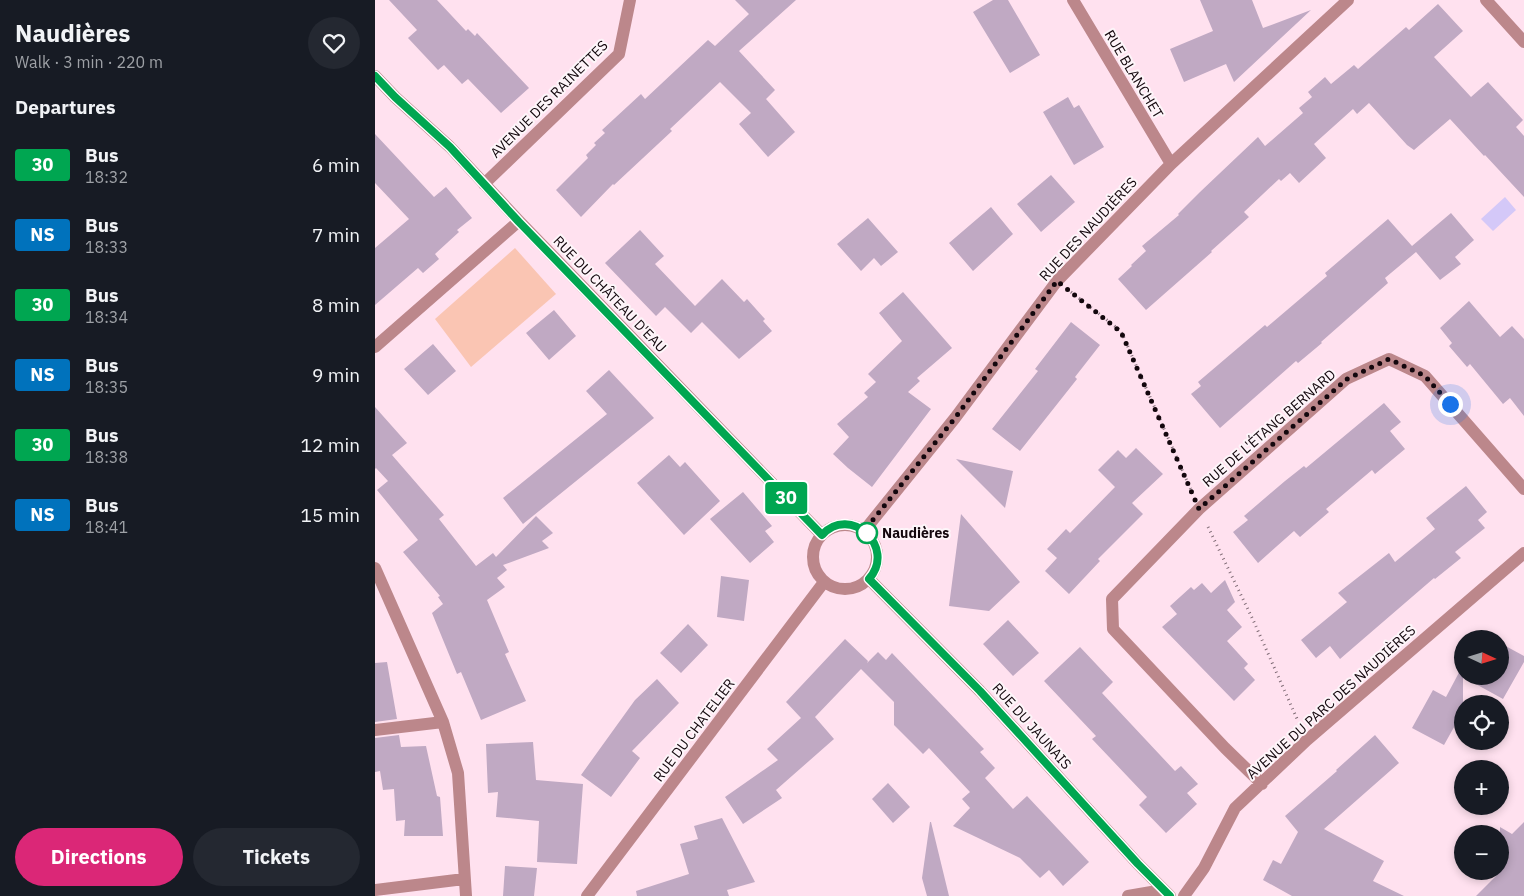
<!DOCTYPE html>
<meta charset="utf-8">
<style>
body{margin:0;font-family:"IBM Plex Sans",sans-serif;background:#242831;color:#f1f3f6;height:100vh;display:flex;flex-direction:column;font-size:19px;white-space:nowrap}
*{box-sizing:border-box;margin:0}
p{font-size:16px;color:#9ea1a6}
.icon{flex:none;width:28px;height:28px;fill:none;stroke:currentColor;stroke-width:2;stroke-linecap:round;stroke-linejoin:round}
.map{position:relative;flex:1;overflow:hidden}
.drawer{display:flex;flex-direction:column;background:#171b24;width:375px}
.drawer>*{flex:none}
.badge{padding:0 10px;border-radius:4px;font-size:18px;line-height:32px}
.needle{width:32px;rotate:94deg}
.buttons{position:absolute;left:1079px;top:630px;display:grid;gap:10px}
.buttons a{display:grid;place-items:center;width:55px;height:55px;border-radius:50%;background:#171b24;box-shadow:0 2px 8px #0003;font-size:25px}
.you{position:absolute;width:25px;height:25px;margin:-12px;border:4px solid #fff;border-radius:50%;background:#1a73e8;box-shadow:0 0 0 8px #1a73e833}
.map>.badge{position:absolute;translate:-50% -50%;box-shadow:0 0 0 2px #fff}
h2{padding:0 15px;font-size:19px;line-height:45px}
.round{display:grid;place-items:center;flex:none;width:52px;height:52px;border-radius:26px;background:#242831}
.overview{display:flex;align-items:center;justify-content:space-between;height:85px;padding:0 15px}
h1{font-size:24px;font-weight:800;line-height:38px}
.action{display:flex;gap:10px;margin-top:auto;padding:10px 15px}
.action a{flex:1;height:58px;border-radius:30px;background:#db2777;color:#fff;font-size:20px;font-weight:800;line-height:58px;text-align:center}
.action a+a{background:#242831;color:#f1f3f6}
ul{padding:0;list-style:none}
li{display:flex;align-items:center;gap:15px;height:70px;padding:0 15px}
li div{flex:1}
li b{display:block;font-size:19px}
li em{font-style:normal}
li .badge{min-width:55px;font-weight:700;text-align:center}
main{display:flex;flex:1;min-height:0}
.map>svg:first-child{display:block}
</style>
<main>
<section class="drawer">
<div class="overview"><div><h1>Naudières</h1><p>Walk · 3 min · 220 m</p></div><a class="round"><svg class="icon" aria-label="heart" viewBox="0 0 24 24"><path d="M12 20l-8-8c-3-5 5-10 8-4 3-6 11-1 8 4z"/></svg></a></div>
<h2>Departures</h2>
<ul>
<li><span class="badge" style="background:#00a651;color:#fff">30</span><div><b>Bus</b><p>18:32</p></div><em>6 min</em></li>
<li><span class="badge" style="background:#0072bc;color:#fff">NS</span><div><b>Bus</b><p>18:33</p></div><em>7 min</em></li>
<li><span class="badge" style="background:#00a651;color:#fff">30</span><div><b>Bus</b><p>18:34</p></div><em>8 min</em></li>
<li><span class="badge" style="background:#0072bc;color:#fff">NS</span><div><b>Bus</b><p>18:35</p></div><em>9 min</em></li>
<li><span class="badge" style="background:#00a651;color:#fff">30</span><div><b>Bus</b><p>18:38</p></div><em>12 min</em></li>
<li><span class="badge" style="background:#0072bc;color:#fff">NS</span><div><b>Bus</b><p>18:41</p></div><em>15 min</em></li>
</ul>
<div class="action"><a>Directions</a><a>Tickets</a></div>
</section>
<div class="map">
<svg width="1149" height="896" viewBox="0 0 1149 896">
<rect width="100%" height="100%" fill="#ffe1ef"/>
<path fill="#fac5b3" d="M140,248L181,294L96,367L60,319Z"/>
<path fill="#d4c8f8" d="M1130,197L1141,210L1118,231L1106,219Z"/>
<path fill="#c0a9c3" d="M14,0H62L91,31L93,29L100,36L102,33L154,88L126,113L93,79L87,84L69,65L63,70L33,38L42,30Z
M360,0H421L364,51L400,90L391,99L420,132L393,157L364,124L376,113L345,82L295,129L297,131L239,185L238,184L206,217L181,190L213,158L211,155L221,145L219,143L230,133L227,130L266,94L270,99L333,40L340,46L374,14Z
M618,0H633L665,55L635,73L598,12Z
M825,0H877L888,28L936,10L859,82L851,64L809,82L795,49L838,31Z
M1063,4L1088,31L1059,57L1096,97L1113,82L1148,120L1141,127L1149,136V197L1110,155L1109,156L1075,119L1039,150L1032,145L994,103L982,114L978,109L939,144L951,158L924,183L915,173L906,181L904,179L869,212L874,217L836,251L837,252L771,310L743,279L757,266L756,265L771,251L767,246L804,215L803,214L825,192L883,137L890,146L928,113L924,108L937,97L933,92L950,77L956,84L979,65L983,69L1031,27L1034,30Z
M693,97L699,108L704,105L729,147L699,165L668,112Z
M0,134L59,197L71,187L97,218L82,230L84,232L60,254L64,259L48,273L43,268L0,305V248L34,219L0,183Z
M676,175L700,202L666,232L642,204Z
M616,207L638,234L598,271L574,243Z
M1076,213L1099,240L1080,257L1086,264L1065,280L1041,252L1010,278L1013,283L946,342L947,343L923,363L921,361L845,428L816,394L826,386L823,382L890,325L892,327L952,276L950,273L1013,219L1037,246Z
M493,218L523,252L506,266L499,258L486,271L462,244Z
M265,230L289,256L280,264L320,306L347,279L369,302L372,299L390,319L388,321L397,331L364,359L327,322L316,333L290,307L281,316L230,263Z
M528,292L577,348L542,378L545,381L533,392L556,409L497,487L473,468L458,454L474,437L462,424L493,397L489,393L501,382L493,374L527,341L504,313Z
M1094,301L1125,337L1137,326L1149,339V416L1135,398L1128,404L1095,364L1092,367L1074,346L1077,343L1065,328Z
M179,310L201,336L174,360L151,333Z
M696,322L725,345L700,377L702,379L645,451L617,429L663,371L660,369Z
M58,344L81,371L53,395L29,369Z
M234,370L279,418L148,524L128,498L232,414L211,391Z
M1009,403L1026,422L1015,431L1030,449L1000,474L997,470L951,509L954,512L925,537L919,531L883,563L858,532L873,520L869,516L910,481L929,466L931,468Z
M0,407L32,443L17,455L69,515L64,519L101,566L118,553L121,557L161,516L178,533L167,541L174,548L128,565L132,570L122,578L130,587L112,600L134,652L130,654L151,701L106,720L86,672L82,674L57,613L68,604L63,597L65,596L28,552L43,540L2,490L13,481L1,468L0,469Z
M761,448L788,474L757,503L768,514L723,559L725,561L694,594L670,571L682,558L672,549L691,529L695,533L740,487L723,470L743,450L751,458Z
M294,455L305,467L310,462L345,501L309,535L262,483Z
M581,459L638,471L630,508Z
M1091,486L1112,512L1103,520L1110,528L1080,552L1086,558L1060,579L1059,578L965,659L955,646L941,658L926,640L972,602L963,593L1014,553L1020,562L1060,529L1051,518Z
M368,492L397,526L390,531L399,542L375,563L335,519Z
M586,514L645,582L614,611L574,606Z
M346,576L374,580L369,621L342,617Z
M850,580L860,602L852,610L867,627L852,641L873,664L869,668L880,680L859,701L787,627L802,614L795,606L816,587L819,590L827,583L836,593Z
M633,620L664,653L638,676L608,644Z
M313,624L333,645L306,673L285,653Z
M470,639L493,661L492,663L503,652L511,660L517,653L609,749L605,752L620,768L610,778L638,809L652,796L714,862L688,886L674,870L665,878L645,858L578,826L595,808L587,799L595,792L554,748L548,754L519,725V702L486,669L440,717L459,739L401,790L407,798L368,824L350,797L403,760L392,749L426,718L411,702Z
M1125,643L1149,656V662L1128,699L1088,677V711L1069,745L1037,728L1058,690L1071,697L1088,665V676H1125Z
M705,647L738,682L727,693L800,771L806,766L823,784L812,793L822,804L791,833L764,805L772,797L717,739L721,736L669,681Z
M12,662L22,719L0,722V663Z
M282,679L304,703L257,751L265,758L236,797L206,775L260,700Z
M24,735L26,747L51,746L62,796L65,797L68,836H29L30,820L21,821L19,789L8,790L5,771L0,772V738Z
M1000,735L1024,763L949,829L1009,861L998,881L1029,896H917L888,880L898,860L906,864L923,832L910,816L962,771L961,770Z
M158,742L161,780L208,784L202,864L162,862L164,821L121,817L123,792L113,793L111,744Z
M513,783L535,807L518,823L497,799Z
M347,818L380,882L352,890L354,896H262L261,891L314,874L305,844L323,839L319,826Z
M555,822H556L574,896H552L547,878Z
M1149,822V896H1101L1125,872V827L1137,834Z
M130,866L162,868L159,896H128Z"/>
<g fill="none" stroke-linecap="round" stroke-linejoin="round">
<path stroke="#7f6b75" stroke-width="3" stroke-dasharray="1 4" stroke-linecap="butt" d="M696,292L746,331L816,490
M833,527L879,622L923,721"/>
<path stroke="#bc878b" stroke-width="12" d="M698,0L796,164
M1111,0L1149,42
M0,76L20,97L75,147L144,221L447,535
M109,184L244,54L255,0
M0,347L144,221
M438 557a32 32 0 1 1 64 0a32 32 0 1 1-64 0Z
M489,531L580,418L682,281L796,164L973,0
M0,568L68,722L83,773L91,896
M494,579L605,691L763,864L795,896
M0,730L68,722
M887,784L850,748L738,629L737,599L824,509L971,379L1014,359L1050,376L1149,489
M0,890L89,879
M212,896L449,582
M753,896L788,890
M809,896L829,868L860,808L932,740L1149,553"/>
</g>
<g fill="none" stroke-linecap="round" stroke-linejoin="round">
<defs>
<path id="line" d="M0,76L20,97L75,147L144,222L447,535C475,504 522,547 494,579L605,691L763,864L795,896"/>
</defs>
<use href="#line" stroke="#fff" stroke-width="11"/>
<use href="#line" stroke="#00a651" stroke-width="8"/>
<path stroke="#13070d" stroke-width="5" stroke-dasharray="0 9" d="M492,533L489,531L580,418L682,281L746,332L824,509L972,379L1014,359L1050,376L1075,404"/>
</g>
<circle fill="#fff" stroke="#00a651" stroke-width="2.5" cx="492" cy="533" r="10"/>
<g text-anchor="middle" stroke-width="4" stroke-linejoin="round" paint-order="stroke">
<g font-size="14" fill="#13070d" stroke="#fdf5f9">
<text transform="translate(759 74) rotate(59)" y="5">RUE BLANCHET</text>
<text transform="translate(174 99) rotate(-45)" y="5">AVENUE DES RAINETTES</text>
<text transform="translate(713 229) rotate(-47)" y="5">RUE DES NAUDIÈRES</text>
<text transform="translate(235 294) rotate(46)" y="5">RUE DU CHÂTEAU D'EAU</text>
<text transform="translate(894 428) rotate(-41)" y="5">RUE DE L'ÉTANG BERNARD</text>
<text transform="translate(956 702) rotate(-42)" y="5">AVENUE DU PARC DES NAUDIÈRES</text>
<text transform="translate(657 726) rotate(48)" y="5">RUE DU JAUNAIS</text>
<text transform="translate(319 730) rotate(-53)" y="5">RUE DU CHATELIER</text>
</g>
<g font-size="14" font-weight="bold" fill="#13070d" stroke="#fdf5f9" text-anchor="start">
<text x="507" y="538">Naudières</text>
</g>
</g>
</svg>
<div class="buttons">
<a><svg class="needle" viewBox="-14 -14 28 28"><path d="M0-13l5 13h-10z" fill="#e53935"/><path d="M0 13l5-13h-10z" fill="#9ea1a6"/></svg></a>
<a><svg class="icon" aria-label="locate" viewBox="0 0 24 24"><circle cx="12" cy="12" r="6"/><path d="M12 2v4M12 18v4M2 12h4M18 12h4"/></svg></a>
<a>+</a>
<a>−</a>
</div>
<div class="you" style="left:1075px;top:404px"></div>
<b class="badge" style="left:411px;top:498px;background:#00a651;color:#fff">30</b>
</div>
</main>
